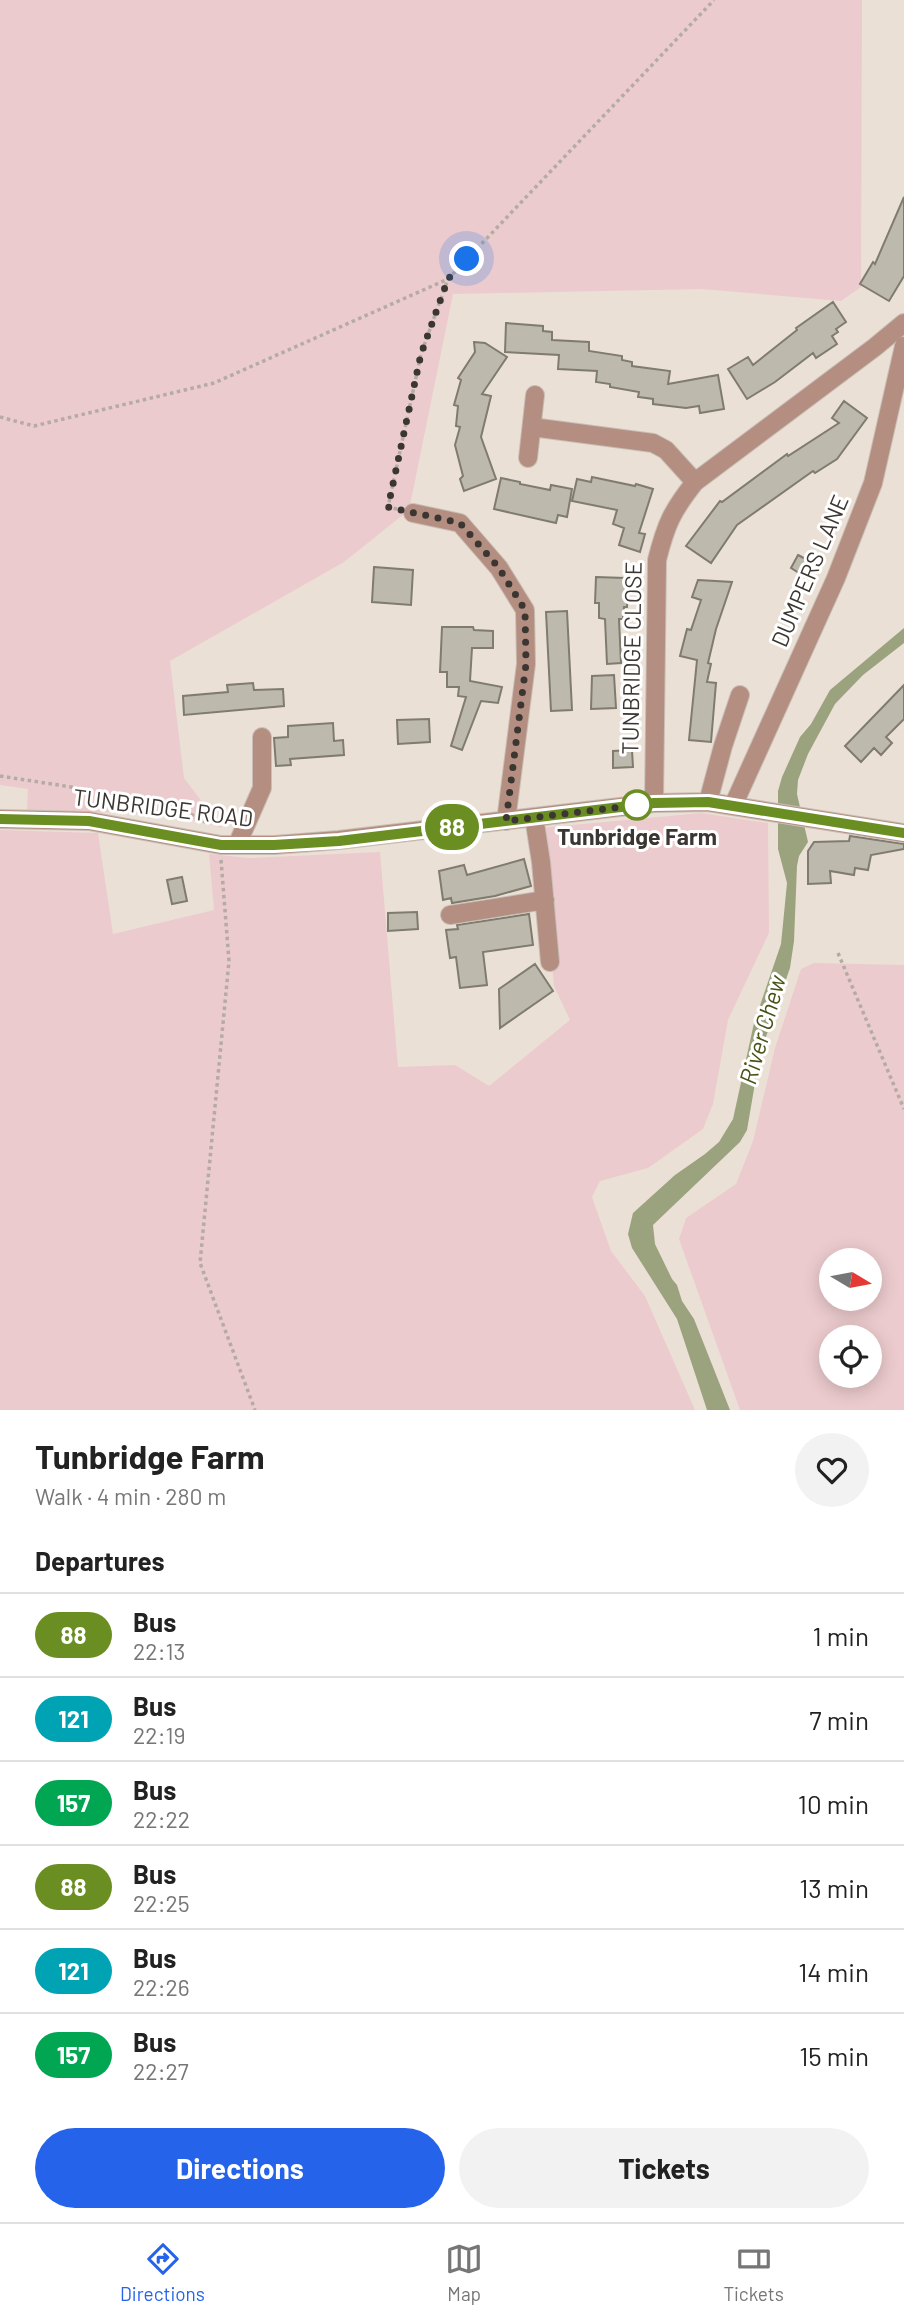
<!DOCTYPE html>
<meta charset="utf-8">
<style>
body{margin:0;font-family:Barlow,sans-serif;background:#f2f2f2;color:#222;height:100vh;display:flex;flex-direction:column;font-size:26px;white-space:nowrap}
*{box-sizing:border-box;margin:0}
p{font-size:23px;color:#767676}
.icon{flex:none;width:38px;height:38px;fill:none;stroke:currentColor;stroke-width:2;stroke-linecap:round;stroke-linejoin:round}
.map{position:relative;height:1410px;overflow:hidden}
.drawer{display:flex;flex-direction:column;background:#fff;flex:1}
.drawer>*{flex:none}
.badge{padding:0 14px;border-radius:23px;font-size:24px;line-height:46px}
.needle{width:46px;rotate:100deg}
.buttons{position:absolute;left:819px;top:1248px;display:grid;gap:14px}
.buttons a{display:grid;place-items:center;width:63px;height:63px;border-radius:50%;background:#fff;box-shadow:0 4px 18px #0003;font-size:35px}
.you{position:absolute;width:35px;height:35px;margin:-18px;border:5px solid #fff;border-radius:50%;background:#1a73e8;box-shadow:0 0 0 10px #1a73e833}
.map>.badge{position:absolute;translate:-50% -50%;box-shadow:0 0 0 4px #fff}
h2{padding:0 35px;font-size:26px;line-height:63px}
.round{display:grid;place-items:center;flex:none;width:74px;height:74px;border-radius:37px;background:#f2f2f2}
.head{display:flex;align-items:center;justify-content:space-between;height:119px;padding:0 35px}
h1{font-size:33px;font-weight:700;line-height:52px}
.cta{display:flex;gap:14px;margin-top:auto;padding:14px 35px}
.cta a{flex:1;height:80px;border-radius:42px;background:#2563eb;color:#fff;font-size:28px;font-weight:700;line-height:80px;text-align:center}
.cta a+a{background:#f2f2f2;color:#222}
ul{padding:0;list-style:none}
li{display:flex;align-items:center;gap:21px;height:84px;padding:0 35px;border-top:2px solid #e0e0e0}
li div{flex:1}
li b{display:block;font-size:26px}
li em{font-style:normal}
li .badge{min-width:77px;font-weight:700;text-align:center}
.tabs{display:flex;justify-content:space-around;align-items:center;height:98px;border-top:2px solid #e0e0e0;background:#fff;font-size:19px;color:#767676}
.tabs a{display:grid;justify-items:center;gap:4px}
.tabs .on{color:#2563eb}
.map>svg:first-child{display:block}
</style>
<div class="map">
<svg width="904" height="1410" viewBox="0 0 904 1410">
<rect width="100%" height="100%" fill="#ebe0d6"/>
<path fill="#eccbce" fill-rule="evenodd" d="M0,0H862L861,287L841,301L702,289L453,294L409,510L344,562L170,661L184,778L222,828C169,809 84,813 27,811L28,789L0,785Z
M701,813L768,823L769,933L728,1020L713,1104L703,1129L648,1168L600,1181L592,1197L611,1251L645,1296L695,1410H0V830L98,833L113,934L214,910L209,854L249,858L380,852L398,1067L455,1065L489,1086L570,1020L554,986L540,828Z
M814,963L904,965V1410H740L679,1239L686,1218L736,1184L753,1141L775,1048L801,969ZM831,1260H870V1298H831ZM831,1337H870V1376H831Z"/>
<path fill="#9ba37e" d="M904,628V643L863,675L835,704L808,754L798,780L797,794L808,842L799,856L797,866L794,941L790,968L760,1054L747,1130L740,1142L653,1225L655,1244L672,1279L677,1285L682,1301L694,1319L730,1410H707L677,1319L632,1248L628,1234L633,1213L675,1175L705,1154L719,1142L733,1119L754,1023L781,944L787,883L778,849V791L782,777L800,737L811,724L830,690Z"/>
<path fill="#bdb9ac" stroke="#7f7b6f" stroke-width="2" d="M904,197V276L889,301L860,284L873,262L875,264Z
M833,302L846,322L836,329L838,332L832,336L837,344L816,358L813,353L775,382L747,399L728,369L748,357L753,365L797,330L796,328Z
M506,323L543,326V331L552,332V340L589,342V351L622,356V360L632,362V366L670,371L668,384L718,375L724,409L700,413L699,406L686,408L653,404V399L638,397L639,392L610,387V384L596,382L597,371L558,369L559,355L505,352Z
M474,342L485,343L507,357L482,394L491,396L481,437L496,479L464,491L460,479L463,476L455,445L460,427L456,426L458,406L454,405L461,380L458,378L475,352Z
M844,401L867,418L837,459L815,473L813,471L737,525L711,563L686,546L720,501L722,502L787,454L788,456L839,423L832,418Z
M592,477L635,486L636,484L653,489L639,533L645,534L640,552L619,545L624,528L613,524L617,510L572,501L577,479L591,482Z
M501,478L520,482V484L550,490L551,485L572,489L567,517L558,515L556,523L494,509Z
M798,555L815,564L807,578L791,568Z
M374,567L413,570L411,605L372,602Z
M596,577L625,578L624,584H628L627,607H624L623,619H619L621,663L607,664L605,619L599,618V603H595Z
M698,580L732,582L716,629L708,663L711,664L707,682L716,683L711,742L689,740L697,660L680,656L687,629L691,630L701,600L692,597Z
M567,611L572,710L551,711L546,612Z
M442,627H473L474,630L493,631V648H472L470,681L502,687L498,703L481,701L462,750L451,746L466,697L458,696L459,687H447V672H440Z
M614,675L616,708L591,709L592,676Z
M253,683L254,690L283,689L284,706L184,715L183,696L228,692L227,685Z
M904,685V719L886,737L892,743L881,755L874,748L861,762L845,746Z
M429,719L430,742L398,744L397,720Z
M333,723L334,741L343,740L344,755L290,759L291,765L276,766L274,738L288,737V726Z
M632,750L633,767L613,768V751Z
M850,836L904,844V849L871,855L868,870L855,868L854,875L830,871L831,883L808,884V851L814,842L849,841Z
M524,859L531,886L495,896L452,903L451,898L443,900L439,871L464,865L467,875Z
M182,877L187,901L172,904L167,880Z
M417,912L418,929L388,931V913Z
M529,914L533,945L483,952L487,985L460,988L456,957L450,958L446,930L458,929L457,925Z
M535,964L553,991L500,1028L499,989Z"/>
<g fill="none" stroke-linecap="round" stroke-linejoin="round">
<defs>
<path id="minor" d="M532,427L653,443L666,450L695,482
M528,458L535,395
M413,513L460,523L499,568L525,610L526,664L506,821
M708,802L723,746L740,695
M654,803L657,560C666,524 672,511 695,482L875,347L904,323
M733,806L836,578L873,483L904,346
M534,817L541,862L550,962
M0,819L89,821L221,845H274L339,840L654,803L708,802L904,833
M237,845L262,788V737
M450,915L545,900"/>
</defs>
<use href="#minor" stroke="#c8beb5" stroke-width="20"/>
<path stroke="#b4aba3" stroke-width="3.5" stroke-dasharray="3.5 3.5" stroke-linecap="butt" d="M0,417L34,426L214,383L448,279L714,0
M397,509L388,507L421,354L448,279
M0,776L168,802L207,823
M221,860L229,961L200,1263L255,1410
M838,953L904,1109"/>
<use href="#minor" stroke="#b48e81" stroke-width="18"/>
</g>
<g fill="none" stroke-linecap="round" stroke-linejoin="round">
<defs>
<path id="line" d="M0,819L89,821L221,845H274L339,841L654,803L708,802L904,833"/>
</defs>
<use href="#line" stroke="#fff" stroke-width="16"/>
<use href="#line" stroke="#6b8e23" stroke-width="10"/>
<path stroke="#3b3632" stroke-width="7" stroke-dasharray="0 12.6" d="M467,259L448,279L421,354L388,507L460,523L499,568L525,610L526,664L506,821L637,805"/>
</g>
<circle fill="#fff" stroke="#6b8e23" stroke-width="3.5" cx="637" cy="805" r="14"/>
<g text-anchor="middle" stroke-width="6" stroke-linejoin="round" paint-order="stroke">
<g font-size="23" fill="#3b3632" stroke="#fff">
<text transform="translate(810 571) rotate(-67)" y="8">DUMPERS LANE</text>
<text transform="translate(632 658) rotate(-89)" y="8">TUNBRIDGE CLOSE</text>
<text transform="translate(163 808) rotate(7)" y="8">TUNBRIDGE ROAD</text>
</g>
<g font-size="23" font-weight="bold" fill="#3b3632" stroke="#fff">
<text x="637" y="845">Tunbridge Farm</text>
</g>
<g font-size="24" font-style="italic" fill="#495216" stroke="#fff">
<text transform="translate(763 1030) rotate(-74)" y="8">River Chew</text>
</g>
</g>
</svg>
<div class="buttons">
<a><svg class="needle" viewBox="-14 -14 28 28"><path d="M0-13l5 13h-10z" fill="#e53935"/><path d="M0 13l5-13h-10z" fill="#767676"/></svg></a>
<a><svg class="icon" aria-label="locate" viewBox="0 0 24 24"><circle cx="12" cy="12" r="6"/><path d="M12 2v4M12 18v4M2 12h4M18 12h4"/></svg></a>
</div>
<div class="you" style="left:467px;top:259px"></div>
<b class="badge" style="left:452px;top:827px;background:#6b8e23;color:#fff">88</b>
</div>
<section class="drawer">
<div class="head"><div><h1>Tunbridge Farm</h1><p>Walk · 4 min · 280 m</p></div><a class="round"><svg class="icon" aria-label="heart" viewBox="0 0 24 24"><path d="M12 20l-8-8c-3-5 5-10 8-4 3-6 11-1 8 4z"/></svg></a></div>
<h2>Departures</h2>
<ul>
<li><span class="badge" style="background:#6b8e23;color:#fff">88</span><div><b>Bus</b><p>22:13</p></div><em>1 min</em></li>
<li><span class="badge" style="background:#00a3b4;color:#fff">121</span><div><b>Bus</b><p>22:19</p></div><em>7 min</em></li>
<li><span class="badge" style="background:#00a651;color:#fff">157</span><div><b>Bus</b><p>22:22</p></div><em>10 min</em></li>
<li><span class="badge" style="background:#6b8e23;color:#fff">88</span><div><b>Bus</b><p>22:25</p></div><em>13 min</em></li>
<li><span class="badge" style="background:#00a3b4;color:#fff">121</span><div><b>Bus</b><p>22:26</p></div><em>14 min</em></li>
<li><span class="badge" style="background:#00a651;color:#fff">157</span><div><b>Bus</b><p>22:27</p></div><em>15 min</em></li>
</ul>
<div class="cta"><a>Directions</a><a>Tickets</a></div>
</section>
<nav class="tabs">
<a class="on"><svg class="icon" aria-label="directions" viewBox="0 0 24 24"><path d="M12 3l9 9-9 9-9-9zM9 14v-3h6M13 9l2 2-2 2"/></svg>Directions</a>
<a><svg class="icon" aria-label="map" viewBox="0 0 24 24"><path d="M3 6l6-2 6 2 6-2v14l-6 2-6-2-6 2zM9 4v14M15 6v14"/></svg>Map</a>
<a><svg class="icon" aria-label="tickets" viewBox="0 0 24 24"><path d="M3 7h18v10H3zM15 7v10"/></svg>Tickets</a>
</nav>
